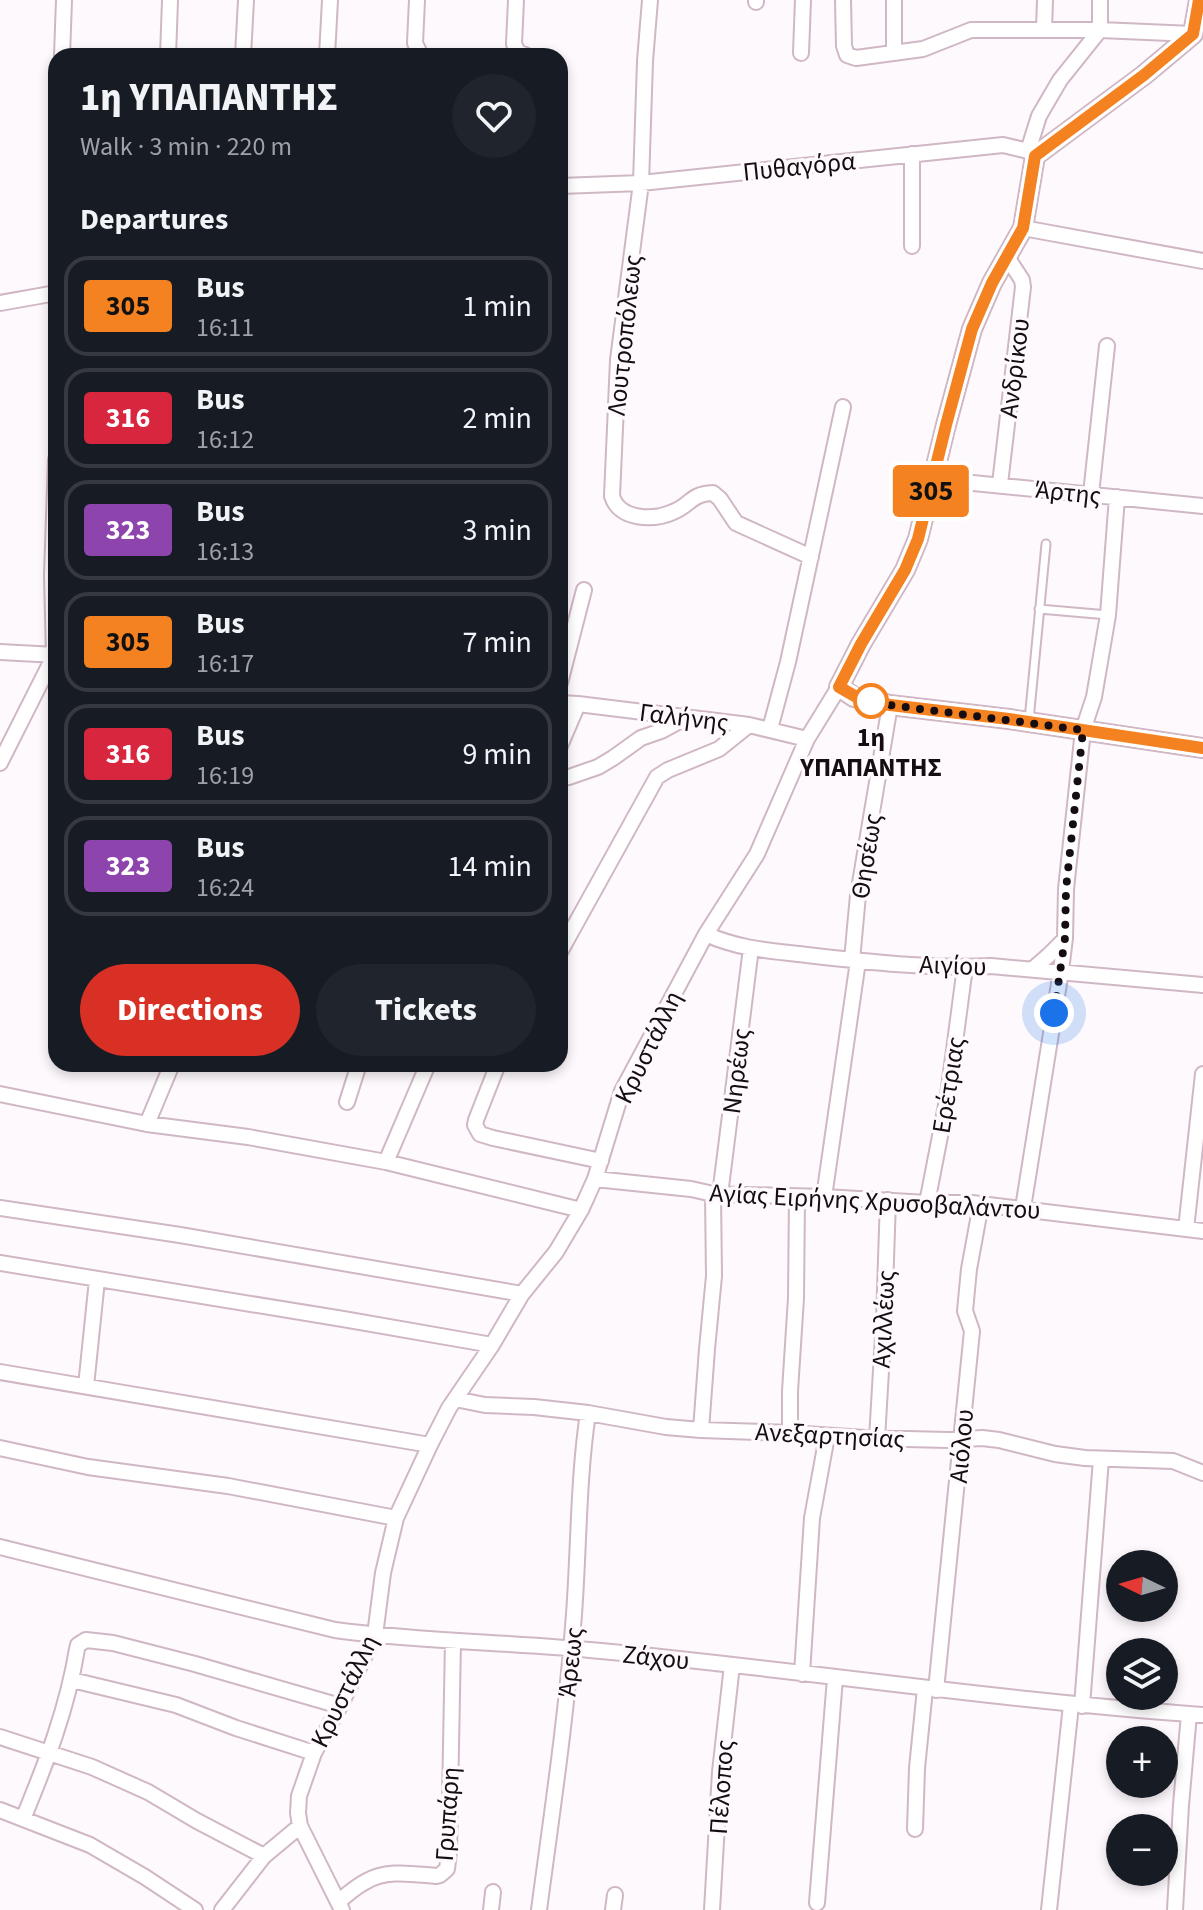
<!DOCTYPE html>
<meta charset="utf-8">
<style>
body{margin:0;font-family:"Source Sans 3",sans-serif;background:#20242c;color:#f1f3f6;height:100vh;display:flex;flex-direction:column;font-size:30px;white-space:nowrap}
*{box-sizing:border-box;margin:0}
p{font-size:26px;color:#9ea1a6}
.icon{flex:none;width:44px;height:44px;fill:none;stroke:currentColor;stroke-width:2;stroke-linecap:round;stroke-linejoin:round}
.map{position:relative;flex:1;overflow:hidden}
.sheet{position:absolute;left:48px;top:48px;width:520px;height:1024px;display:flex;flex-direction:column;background:#171b24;border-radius:24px;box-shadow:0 4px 12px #0003}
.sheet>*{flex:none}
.badge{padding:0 16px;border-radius:6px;font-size:28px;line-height:52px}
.needle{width:52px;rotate:275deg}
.controls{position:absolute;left:1106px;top:1550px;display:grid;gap:16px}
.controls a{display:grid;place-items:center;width:72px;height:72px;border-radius:50%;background:#171b24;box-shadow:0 4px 12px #0003;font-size:40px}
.you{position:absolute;width:40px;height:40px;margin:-20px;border:6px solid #fff;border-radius:50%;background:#1a73e8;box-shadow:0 0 0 12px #1a73e833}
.map>.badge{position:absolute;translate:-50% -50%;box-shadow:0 0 0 4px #fff}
h2{padding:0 32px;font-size:30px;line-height:72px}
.round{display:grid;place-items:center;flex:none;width:84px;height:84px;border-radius:42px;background:#20242c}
.summary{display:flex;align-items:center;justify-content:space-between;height:136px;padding:0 32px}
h1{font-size:38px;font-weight:800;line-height:60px}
.button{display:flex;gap:16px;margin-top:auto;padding:16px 32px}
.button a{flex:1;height:92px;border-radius:48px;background:#d93025;color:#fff;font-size:32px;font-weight:800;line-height:92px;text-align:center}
.button a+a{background:#20242c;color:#f1f3f6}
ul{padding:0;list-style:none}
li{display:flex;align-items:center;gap:24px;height:100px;margin:0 16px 12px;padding:0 16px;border:4px solid #363941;border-radius:24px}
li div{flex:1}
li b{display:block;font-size:30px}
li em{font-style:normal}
li .badge{min-width:88px;font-weight:700;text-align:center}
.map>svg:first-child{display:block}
</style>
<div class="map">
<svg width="1203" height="1910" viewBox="0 0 1203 1910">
<rect width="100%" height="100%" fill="#fef9fc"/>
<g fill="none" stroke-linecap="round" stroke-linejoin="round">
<defs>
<path id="service" d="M1039,609L1108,615
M1029,720L1046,544"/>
<path id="minor" d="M417,0L415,43L421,56
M516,0L514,44L518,52L527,56
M650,0L645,61L641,183L618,360L612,496C619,520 653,521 673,512C691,505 690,494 713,493L720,499L736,523L811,557
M843,0L844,46L847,55L856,58L923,49L971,30H1100L1193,34
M756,2V0
M1044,29L1045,0
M894,52V0
M801,53L803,0
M62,56L64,0
M168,56L170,0
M243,56L246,0
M327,56L330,0
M1028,151L1039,116L1060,80L1100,30V0
M912,154V246
M560,186L641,183L1003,145L1028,151L1035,156
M1023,228L1203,261
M0,303L56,293
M933,479L1203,506
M1000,484L1023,287L1022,280L1007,257
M1091,494L1107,346
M0,652L56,655
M560,683L584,590
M560,703L578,704L749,725L807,739
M770,729L788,662L843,407
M560,746L578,704
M0,763L54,656L52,575L56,459
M560,778L569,777L598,767L613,758L641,738L661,731L685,718
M706,934C738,949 772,951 807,955C868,962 930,969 991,966L1203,985
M560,952L657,777L668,770L719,749L749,725
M852,960L858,895L890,705
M1033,969L1049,955L1065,939
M498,1064L476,1120L475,1125L480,1134L493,1138L601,1161
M0,1094L147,1124L248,1137L386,1162L581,1210
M347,1102L359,1064
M147,1124L172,1064
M386,1162L428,1064
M595,1179L691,1189L713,1194L824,1197L927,1203H972L1203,1231
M720,1195L751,948
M824,1197L858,961
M927,1203L948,1095L965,967
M0,1208L180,1235L522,1294
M1023,1208L1061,971L1065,938L1066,889L1083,730L1094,697L1108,615L1117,497
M1186,1229L1203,1074
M0,1263L343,1319L492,1345
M0,1372L430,1445
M86,1386L97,1280
M455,1399L485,1405L534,1407L588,1413L666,1427L701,1430L790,1433L865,1438L948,1440L982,1438L999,1440L1055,1454L1085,1458L1173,1461L1203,1473
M701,1430L707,1349L714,1276L713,1194
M790,1433V1391L796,1298L797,1197
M877,1439L884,1319L888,1200
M0,1448L88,1467L228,1486L396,1518
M0,1547L335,1630C423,1642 513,1642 601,1651C802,1670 1002,1701 1203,1715
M802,1674L812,1518L827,1436
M72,1680L176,1705L236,1728L314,1753
M936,1690L972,1331L965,1311L969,1269L981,1204
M1082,1706L1101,1459
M0,1737L92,1767L148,1792L197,1821L264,1856
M0,1810L90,1845L145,1877L195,1910
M23,1819C46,1763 67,1710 77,1649L78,1645L86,1640L113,1643L195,1664L340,1706
M915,1829L917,1768L925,1689
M338,1902C347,1895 355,1887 365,1882C386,1869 412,1874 436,1876L440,1875L447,1869L449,1852L453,1641
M817,1903L835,1678
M222,1910L264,1856L300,1826
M342,1910L300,1826L298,1813L299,1796L314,1753L340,1706L375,1635L383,1573L396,1518L430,1445L449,1408L492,1345L522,1294L556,1252L581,1210L595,1179L622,1091L706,934L757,854L807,739L839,687
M491,1910L493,1892
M539,1910C552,1812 567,1713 574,1614C579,1547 578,1480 588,1413
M613,1910L615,1895
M712,1910L720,1772L732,1665
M1049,1910L1071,1705
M1175,1910L1181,1805L1189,1714"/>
<path id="tertiary" d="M1199,0L1193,34L1144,75L1035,156L1023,228L992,283L972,329L946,425L918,539L905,570L861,644L839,687L854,697L890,705L1009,719L1203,748"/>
</defs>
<use href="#service" stroke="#d0b7c5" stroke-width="11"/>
<use href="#minor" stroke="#d0b7c5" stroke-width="18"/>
<use href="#tertiary" stroke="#d0b7c5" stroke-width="22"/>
<use href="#service" stroke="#fff" stroke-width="7"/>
<use href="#minor" stroke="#fff" stroke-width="14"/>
<use href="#tertiary" stroke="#fff" stroke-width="18"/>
</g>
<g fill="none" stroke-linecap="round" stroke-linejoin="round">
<defs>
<path id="line" d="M1199,0L1193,34L1144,75L1035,156L1023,228L992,283L972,329L946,425L918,539L905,570L861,644L839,687L860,699L890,705L1009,719L1203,748"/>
</defs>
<use href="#line" stroke="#fff" stroke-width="18"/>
<use href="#line" stroke="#f58220" stroke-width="12"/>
<path stroke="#150d11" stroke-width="8" stroke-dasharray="0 14.4" d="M871,701L860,699L890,705L1083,730L1066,889L1065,938L1054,1013"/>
</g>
<circle fill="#fff" stroke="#f58220" stroke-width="4" cx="871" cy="701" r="16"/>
<g text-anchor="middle" stroke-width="7" stroke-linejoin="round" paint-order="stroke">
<g font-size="26" fill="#150d11" stroke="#fef9fc">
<text transform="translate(799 166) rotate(-6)" y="9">Πυθαγόρα</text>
<text transform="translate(624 335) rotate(-84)" y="9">Λουτροπόλεως</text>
<text transform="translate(1014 368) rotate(-83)" y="9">Ανδρίκου</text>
<text transform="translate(1068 492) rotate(6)" y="9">Άρτης</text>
<text transform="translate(684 717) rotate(7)" y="9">Γαλήνης</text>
<text transform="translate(866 856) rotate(-81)" y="9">Θησέως</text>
<text transform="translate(953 965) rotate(2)" y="9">Αιγίου</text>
<text transform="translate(648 1047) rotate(-64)" y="9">Κρυστάλλη</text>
<text transform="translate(736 1071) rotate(-83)" y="9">Νηρέως</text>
<text transform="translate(948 1085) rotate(-81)" y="9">Ερέτριας</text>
<text transform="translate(875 1201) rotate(3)" y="9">Αγίας Ειρήνης Χρυσοβαλάντου</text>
<text transform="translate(883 1319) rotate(-87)" y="9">Αχιλλέως</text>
<text transform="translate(830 1435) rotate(3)" y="9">Ανεξαρτησίας</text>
<text transform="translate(961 1446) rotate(-85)" y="9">Αιόλου</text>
<text transform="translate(656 1657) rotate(6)" y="9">Ζάχου</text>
<text transform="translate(570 1662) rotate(-84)" y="9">Άρεως</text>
<text transform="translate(344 1691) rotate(-64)" y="9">Κρυστάλλη</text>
<text transform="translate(721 1787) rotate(-86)" y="9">Πέλοπος</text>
<text transform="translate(447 1814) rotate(-86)" y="9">Γρυπάρη</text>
</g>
<g font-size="26" font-weight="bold" fill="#150d11" stroke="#fef9fc">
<text x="871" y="746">1η<tspan x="871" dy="30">ΥΠΑΠΑΝΤΗΣ</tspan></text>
</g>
</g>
</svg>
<div class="controls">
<a><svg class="needle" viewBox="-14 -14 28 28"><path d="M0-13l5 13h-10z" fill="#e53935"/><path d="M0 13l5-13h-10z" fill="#9ea1a6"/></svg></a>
<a><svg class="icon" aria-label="layers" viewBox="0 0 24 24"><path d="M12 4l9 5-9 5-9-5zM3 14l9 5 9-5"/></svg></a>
<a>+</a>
<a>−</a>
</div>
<div class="you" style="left:1054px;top:1013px"></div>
<b class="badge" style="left:931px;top:491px;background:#f58220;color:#111">305</b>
<section class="sheet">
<div class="summary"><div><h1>1η ΥΠΑΠΑΝΤΗΣ</h1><p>Walk · 3 min · 220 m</p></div><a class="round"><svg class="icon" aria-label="heart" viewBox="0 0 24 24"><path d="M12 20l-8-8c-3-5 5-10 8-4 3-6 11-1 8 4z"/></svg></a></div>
<h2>Departures</h2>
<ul>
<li><span class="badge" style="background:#f58220;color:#111">305</span><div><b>Bus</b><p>16:11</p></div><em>1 min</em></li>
<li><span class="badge" style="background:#d7263d;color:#fff">316</span><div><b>Bus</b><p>16:12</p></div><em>2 min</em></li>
<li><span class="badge" style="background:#8e44ad;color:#fff">323</span><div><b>Bus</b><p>16:13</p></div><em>3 min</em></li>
<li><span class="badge" style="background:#f58220;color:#111">305</span><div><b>Bus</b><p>16:17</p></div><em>7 min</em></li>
<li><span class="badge" style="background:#d7263d;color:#fff">316</span><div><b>Bus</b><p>16:19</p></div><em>9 min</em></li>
<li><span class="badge" style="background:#8e44ad;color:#fff">323</span><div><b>Bus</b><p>16:24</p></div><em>14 min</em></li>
</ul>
<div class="button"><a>Directions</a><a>Tickets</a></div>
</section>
</div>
